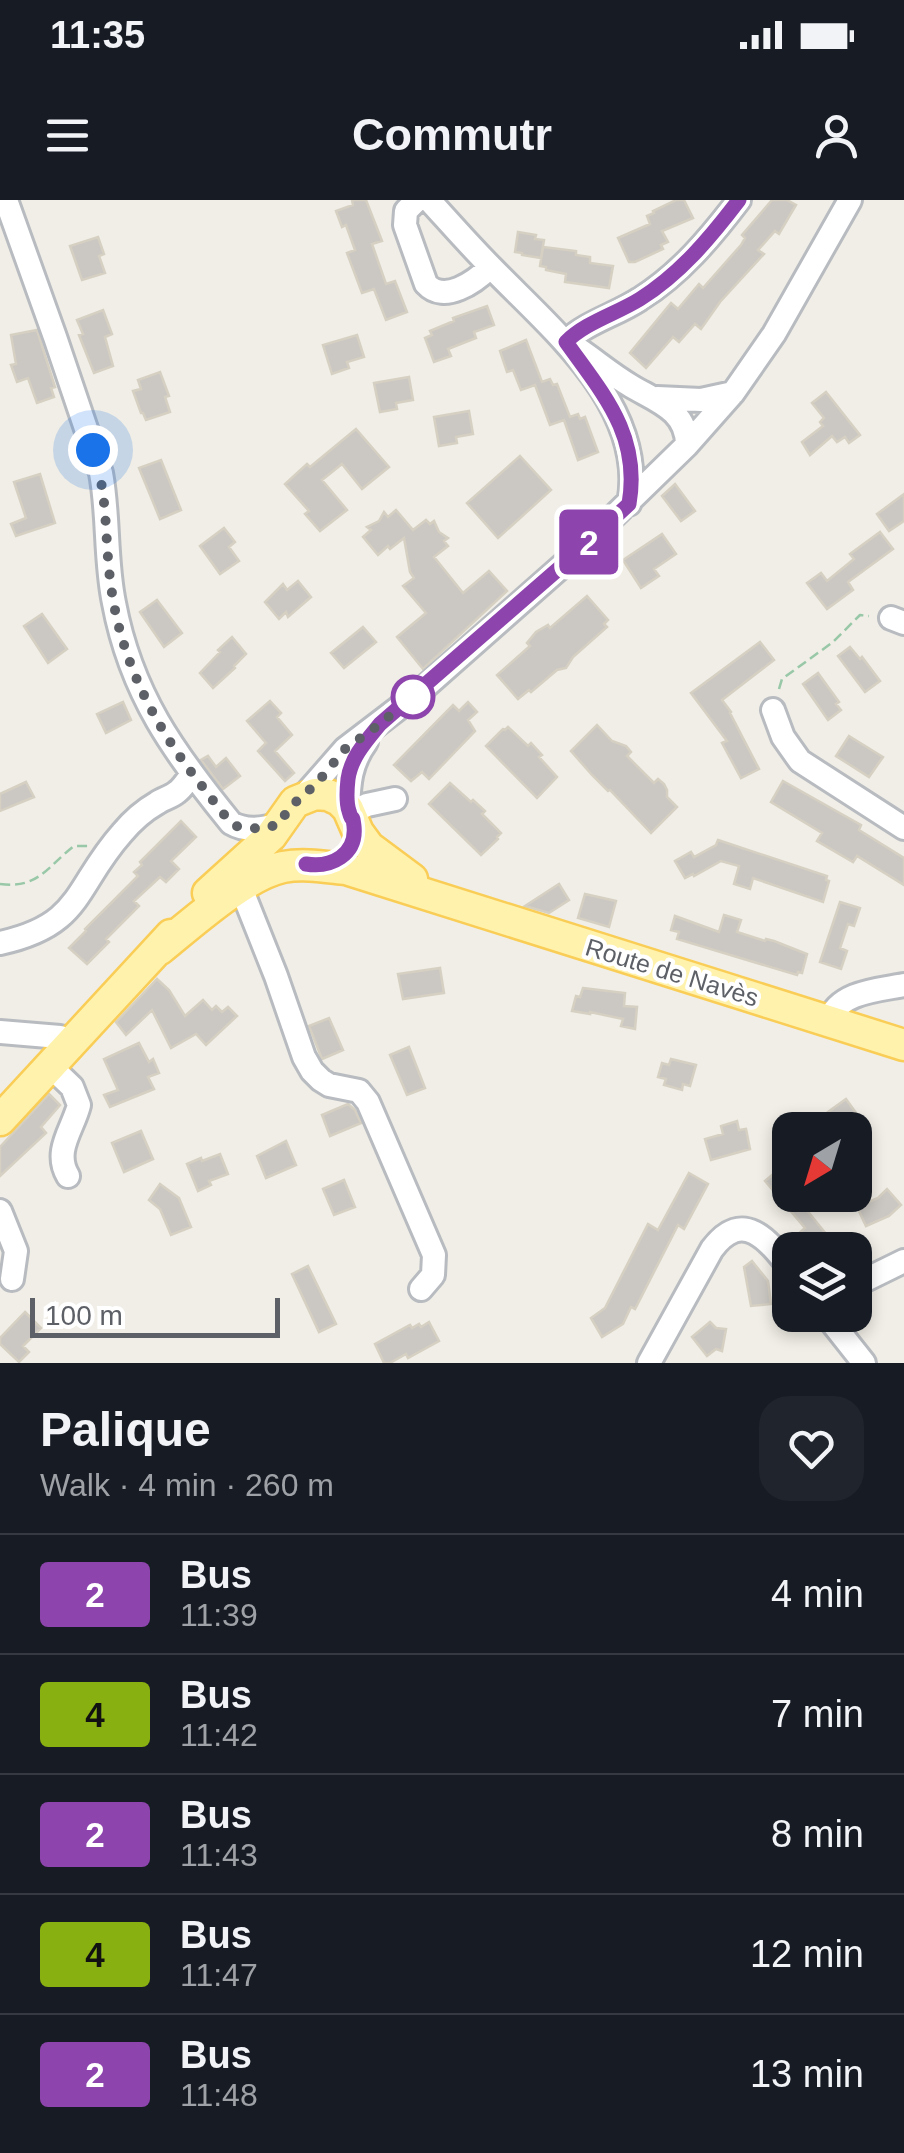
<!DOCTYPE html>
<meta charset="utf-8">
<style>
body{margin:0;font-family:Arial,sans-serif;background:#20242c;color:#f1f3f6;height:100vh;display:flex;flex-direction:column;font-size:38px;white-space:nowrap}
*{box-sizing:border-box;margin:0}
p{font-size:32px;color:#9ea1a6}
.icon{flex:none;width:55px;height:55px;fill:none;stroke:currentColor;stroke-width:2;stroke-linecap:round;stroke-linejoin:round}
.map{position:relative;height:1163px;overflow:hidden}
.drawer{display:flex;flex-direction:column;background:#171b24;flex:1}
.drawer>*{flex:none}
.badge{padding:0 20px;border-radius:8px;font-size:35px;line-height:65px}
.needle{width:65px;rotate:218deg}
.buttons{position:absolute;left:772px;top:912px;display:grid;gap:20px}
.buttons a{display:grid;place-items:center;width:100px;height:100px;border-radius:20px;background:#171b24;box-shadow:0 5px 15px #0003;font-size:50px}
.scale{position:absolute;left:30px;bottom:25px;width:250px;box-sizing:border-box;padding-left:10px;border:5px solid #5d6167;border-top:0;font-size:28px;line-height:35px;white-space:nowrap;color:#5d6167;-webkit-text-stroke:8px #fff;paint-order:stroke}
.you{position:absolute;width:50px;height:50px;margin:-25px;border:8px solid #fff;border-radius:50%;background:#1a73e8;box-shadow:0 0 0 15px #1a73e833}
.map>.badge{position:absolute;translate:-50% -50%;box-shadow:0 0 0 5px #fff}
.round{display:grid;place-items:center;flex:none;width:105px;height:105px;border-radius:30px;background:#20242c}
.summary{display:flex;align-items:center;justify-content:space-between;height:170px;padding:0 40px}
h1{font-size:48px;font-weight:700;line-height:75px}
ul{padding:0;list-style:none}
li{display:flex;align-items:center;gap:30px;height:120px;padding:0 40px;border-top:2px solid #363941}
li div{flex:1}
li b{display:block;font-size:38px}
li em{font-style:normal}
li .badge{min-width:110px;font-weight:700;text-align:center}
.status{display:flex;justify-content:space-between;align-items:center;height:70px;padding:0 50px;background:#171b24;direction:ltr}
.status svg{height:28px;fill:currentColor}
header{display:flex;justify-content:space-between;align-items:center;height:130px;padding:0 40px;background:#171b24;font-size:45px;font-weight:700}
.map>svg:first-child{display:block}
</style>
<div class="status"><b>11:35</b><svg viewBox="0 0 49 12"><path d="M0 12V9h3v3zM5 12V6h3v6zM10 12V3h3v9zM15 12V0h3v12zM26 1h20v11H26zM47 4h2v5h-2z"/></svg></div>
<header><svg class="icon" aria-label="menu" viewBox="0 0 24 24"><path d="M4 6h16M4 12h16M4 18h16"/></svg>Commutr<svg class="icon" aria-label="person" viewBox="0 0 24 24"><circle cx="12" cy="8" r="4"/><path d="M4 21q1-7 8-7t8 7"/></svg></header>
<div class="map">
<svg width="904" height="1163" viewBox="0 0 904 1163">
<rect width="100%" height="100%" fill="#f0eee6"/>
<path fill="#cbc8c3" stroke="#d6d0c3" stroke-width="2.5" d="M352,0H366L382,41L372,44L386,84L395,81L407,112L386,120L374,89L362,93L347,53L355,50L346,25L342,27L336,11L353,5Z
M676,0H684L693,18L662,31L668,42L661,45L663,49L635,62H629L618,38L650,24L647,16L654,13L653,11Z
M772,0H787L796,5L779,34L775,31L758,50L764,54L720,102L701,129L695,124L679,142L673,137L646,168L630,153L671,103L678,109L699,84L703,88L741,45L745,38L742,35Z
M518,32L536,35L535,39L544,40L541,58L522,55V53L515,52Z
M98,37L104,54L99,56L105,73L82,80L70,46Z
M543,47L576,51V55L590,57V63L613,66L609,88L565,82L566,74L546,70V67L540,66Z
M487,106L494,125L474,132L476,138L448,149L451,156L434,162L425,138L432,135L430,131L454,121L453,118Z
M103,110L112,134L105,137L113,166L94,173L79,135L83,134L77,120Z
M37,130L55,187L51,188L54,197L37,203L28,178L17,182L11,165L16,164L11,135Z
M357,135L364,157L347,162L349,168L332,174L323,145Z
M526,140L542,182L550,179L553,185L557,184L570,217L578,214L580,219L585,217L598,252L578,260L564,220L550,225L535,185L521,190L513,170L507,172L500,151Z
M160,172L169,196L165,197L170,212L146,220L143,213H141L133,191L141,189L138,180Z
M409,177L413,200L396,203L397,209L380,212L374,183Z
M826,192L860,235L849,243L845,237L837,242L832,236L810,255L802,242L823,226L820,222L824,218L812,203Z
M469,211L473,234L456,237L457,243L439,246L434,217Z
M356,229L389,267L362,289L342,264L322,280L347,310L320,331L305,314L309,311L285,284L307,264L310,267Z
M520,256L551,290L498,338L467,303Z
M161,260L181,310L160,319L139,268Z
M40,274L55,323L16,336L11,324L26,318L14,282Z
M675,284L695,311L681,321L662,296Z
M904,294V321L889,331L877,314Z
M396,310L413,330L426,320L430,324L434,321L439,332L448,338L444,341L448,346L434,357L463,393L489,371L507,391L423,469L397,437L426,413L403,386L414,378L410,372L404,338L390,349L388,346L378,355L363,337L371,330L367,327L379,321L384,312L388,317Z
M224,328L235,342L229,347L239,361L220,374L200,346Z
M880,332L893,349L848,382L853,390L827,409L807,383L821,373L827,381L854,359L850,354Z
M662,334L676,354L654,369L659,376L641,388L623,360Z
M298,381L311,397L288,417L286,412L279,419L265,402L283,384L287,390Z
M587,396L608,420L604,424L607,427L573,457L566,468L557,470L531,492L529,490L518,499L497,475L530,446L527,443L536,432L548,425L550,428Z
M157,400L182,433L164,447L140,412Z
M42,414L67,449L48,463L24,426Z
M363,427L376,442L344,468L331,453Z
M232,437L246,454L234,466L235,468L213,488L200,473L220,452L218,450Z
M760,442L774,460L722,500L731,512L730,513L759,569L741,578L722,543L727,541L691,493Z
M850,447L860,459L862,457L880,481L865,492L838,456Z
M818,473L839,502L836,504L841,510L828,520L803,484Z
M270,501L281,513L277,517L292,535L275,551L294,573L285,581L258,551L266,543L247,521Z
M123,502L131,520L106,533L97,514Z
M468,502L477,512L468,520L475,531L429,579L422,572L411,581L394,565L453,505L459,511Z
M597,525L612,541L626,546L631,552L627,556L654,583L658,579L664,584L667,590V597L677,607L651,633L610,590L608,591L592,575L571,551Z
M508,527L528,546L531,543L542,555L539,557L557,577L537,598L486,546L503,529L505,530Z
M849,536L883,557L869,577L836,556Z
M208,556L216,567L226,558L240,576L223,589L201,560Z
M783,581L861,625L859,630L904,658V685L857,656L853,662L817,641L822,633L771,602Z
M26,582L34,597L0,611V594Z
M450,583L471,602L473,600L485,611L482,614L501,633L497,637L498,639L481,655L429,604Z
M181,621L196,637L171,661L179,669L166,682L160,677L134,701L139,706L106,739L109,742L87,764L69,748L86,731L85,729L138,676L134,672L142,665L140,662Z
M718,640L827,676L826,680L829,681L823,702L753,678L750,689L734,684L739,666L721,661L694,676L693,674L685,678L675,661L691,652L694,657L716,645Z
M559,684L569,700L549,713L525,706Z
M585,694L616,701L609,727L578,718Z
M840,702L860,708L854,726L848,724L840,748L847,751L841,769L820,762Z
M724,715L741,720L737,732L765,741L766,739L774,741L807,754L802,773L798,772L797,775L677,739L679,732L671,730L675,716L719,732Z
M440,768L444,793L403,799L398,774Z
M157,779L169,790L185,816L203,800L212,810L216,806L222,812L228,807L237,816L206,845L196,834L171,848L152,810L126,835L116,822Z
M583,788L625,793L624,806L637,807L635,829L621,826L623,819L590,812V814L572,811L576,796L580,797Z
M329,818L343,850L322,859L309,826Z
M139,843L149,862L153,859L159,873L148,877L154,889L110,907L104,895L118,890L104,859Z
M409,847L425,888L407,895L390,855Z
M671,859L696,865L690,886L683,884L682,890L664,885L666,879L658,877L662,863L669,865Z
M49,894L60,905L41,927L46,933L0,976V947Z
M846,899L859,917L841,930H811L830,916L828,912Z
M348,904L355,910L361,923L330,936L322,915Z
M737,921L739,930L746,929L750,949L711,960L705,939L723,934L721,926Z
M141,931L153,959L124,972L112,943Z
M286,941L296,965L266,978L257,956Z
M220,954L228,974L209,981L211,985L198,991L187,964L201,958L202,961Z
M783,966L790,974V995H811L801,1003L839,1050H807L796,1036L805,1028L765,981Z
M689,973L708,984L684,1029L678,1025L635,1109L631,1107L623,1124L602,1137L591,1118L605,1108L648,1024L658,1030Z
M344,980L355,1007L334,1015L323,989Z
M160,984L179,998L191,1027L171,1035L160,1009L149,1000Z
M887,989L901,1005L889,1016L866,1026L857,1007L878,998Z
M752,1061L768,1081L771,1104L751,1106L744,1067Z
M308,1066L336,1124L319,1132L292,1074Z
M25,1112L41,1128L23,1146L29,1152L19,1162L0,1144V1138Z
M429,1122L439,1141L408,1158L406,1154L390,1163H384L375,1144L410,1125L412,1128L419,1124L421,1127Z
M710,1122L716,1128L726,1129L722,1151L716,1149L707,1156L692,1137Z"/>
<g fill="none" stroke-linecap="round" stroke-linejoin="round">
<defs>
<path id="minor" d="M6,0L55,137L101,273C109,316 105,360 114,403C131,494 174,553 231,623C246,632 264,629 279,624
M417,0L406,11L405,25L426,84C444,104 475,82 490,67
M429,0C450,23 470,46 492,68C552,130 648,207 629,304
M566,142C587,122 616,115 640,99C680,74 710,38 739,0
M578,149C596,161 612,175 631,186C656,201 687,210 687,245
M657,198L701,200L733,193
M891,418L904,423
M773,510L783,537L800,561L904,628
M303,597L345,549L417,494L571,358L687,245L733,193L774,134L850,0
M348,609C349,583 350,564 366,542
M350,613L367,605L395,599
M241,688L276,776L304,857L312,871L321,880L329,885L359,891L368,902L434,1055L433,1075L421,1089
M0,743C83,725 74,687 122,633C132,621 143,611 157,603C163,599 171,597 177,592C184,587 186,580 193,575
M829,821C838,792 878,790 904,785
M0,832L60,837L69,845
M50,866L72,887L79,905C73,929 53,951 68,976
M0,1011L16,1051L12,1079
M855,1085L904,1061
M826,1115L864,1163
M649,1163L712,1049C743,1008 768,1040 790,1068"/>
<path id="major" d="M208,693L271,636L295,602L315,594L328,595L339,600L348,609L358,632L369,647L412,679
M160,749C191,724 245,675 283,667C304,663 326,667 346,669L904,845
M0,920L171,735"/>
</defs>
<use href="#minor" stroke="#b8bbc0" stroke-width="28"/>
<use href="#major" stroke="#f9cd56" stroke-width="35"/>
<path stroke="#98c8a7" stroke-width="2.5" stroke-dasharray="10 5" stroke-linecap="butt" d="M779,489L782,479L833,442L860,415L869,416
M0,684C38,689 47,667 74,646H89"/>
<use href="#minor" stroke="#fff" stroke-width="22"/>
<use href="#major" stroke="#fff2ac" stroke-width="30"/>
</g>
<g fill="none" stroke-linecap="round" stroke-linejoin="round">
<defs>
<path id="line" d="M306,664C331,668 357,655 354,626C352,610 353,626 349,611C346,602 347,588 348,579C351,557 367,540 380,524L571,358L629,304C641,235 603,194 566,142C586,122 616,114 640,99C680,74 710,38 739,0"/>
</defs>
<use href="#line" stroke="#fff" stroke-width="22"/>
<use href="#line" stroke="#8e44ad" stroke-width="15"/>
<path stroke="#5d6167" stroke-width="10" stroke-dasharray="0 18" d="M93,250C109,299 104,337 111,386C121,463 157,531 206,591C215,603 224,616 235,626L262,629L280,624L288,609L317,583L345,549L380,524L416,494L413,497"/>
</g>
<circle fill="#fff" stroke="#8e44ad" stroke-width="5" cx="413" cy="497" r="20"/>
<g text-anchor="middle" stroke-width="8" stroke-linejoin="round" paint-order="stroke">
<g font-size="25" fill="#5d6167" stroke="#fff">
<text transform="translate(672 772) rotate(17)" y="9">Route de Navès</text>
</g>
</g>
</svg>
<div class="buttons">
<a><svg class="needle" viewBox="-14 -14 28 28"><path d="M0-13l5 13h-10z" fill="#e53935"/><path d="M0 13l5-13h-10z" fill="#9ea1a6"/></svg></a>
<a><svg class="icon" aria-label="layers" viewBox="0 0 24 24"><path d="M12 4l9 5-9 5-9-5zM3 14l9 5 9-5"/></svg></a>
</div>
<div class="scale">100 m</div>
<div class="you" style="left:93px;top:250px"></div>
<b class="badge" style="left:589px;top:342px;background:#8e44ad;color:#fff">2</b>
</div>
<section class="drawer">
<div class="summary"><div><h1>Palique</h1><p>Walk · 4 min · 260 m</p></div><a class="round"><svg class="icon" aria-label="heart" viewBox="0 0 24 24"><path d="M12 20l-8-8c-3-5 5-10 8-4 3-6 11-1 8 4z"/></svg></a></div>
<ul>
<li><span class="badge" style="background:#8e44ad;color:#fff">2</span><div><b>Bus</b><p>11:39</p></div><em>4 min</em></li>
<li><span class="badge" style="background:#89b011;color:#111">4</span><div><b>Bus</b><p>11:42</p></div><em>7 min</em></li>
<li><span class="badge" style="background:#8e44ad;color:#fff">2</span><div><b>Bus</b><p>11:43</p></div><em>8 min</em></li>
<li><span class="badge" style="background:#89b011;color:#111">4</span><div><b>Bus</b><p>11:47</p></div><em>12 min</em></li>
<li><span class="badge" style="background:#8e44ad;color:#fff">2</span><div><b>Bus</b><p>11:48</p></div><em>13 min</em></li>
</ul>
</section>
